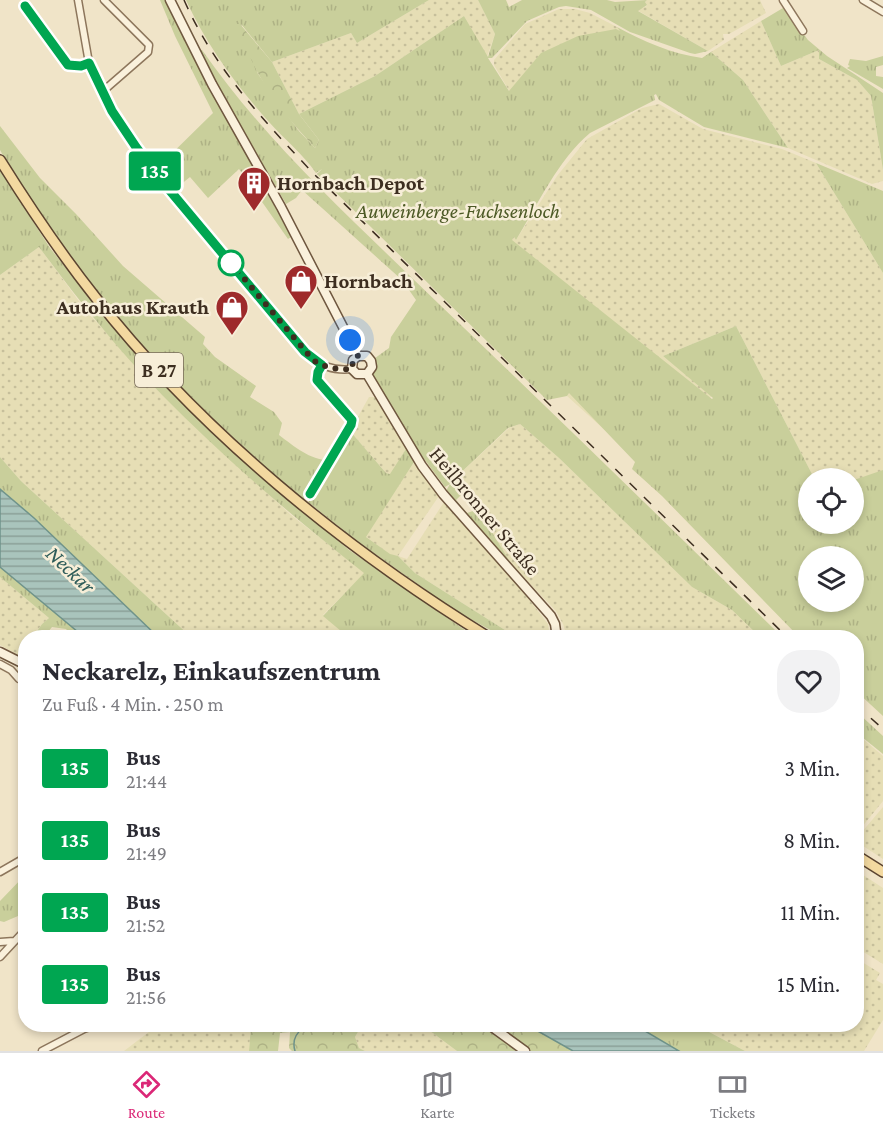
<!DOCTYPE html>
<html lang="de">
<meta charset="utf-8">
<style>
body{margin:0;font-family:"Crimson Pro",serif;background:#f2f2f3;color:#2b2b33;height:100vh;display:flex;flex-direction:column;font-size:22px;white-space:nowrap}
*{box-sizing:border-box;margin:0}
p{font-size:20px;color:#7c7c81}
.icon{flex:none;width:33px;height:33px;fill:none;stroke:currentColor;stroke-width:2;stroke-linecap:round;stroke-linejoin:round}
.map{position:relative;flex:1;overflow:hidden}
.sheet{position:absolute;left:18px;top:630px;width:846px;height:402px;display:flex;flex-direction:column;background:#fff;border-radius:24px;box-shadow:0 3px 9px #0003}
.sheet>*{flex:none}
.badge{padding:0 12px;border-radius:4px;font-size:21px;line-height:39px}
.buttons{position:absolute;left:798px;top:468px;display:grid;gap:12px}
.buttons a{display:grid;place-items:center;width:66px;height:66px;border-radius:50%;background:#fff;box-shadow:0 3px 9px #0003;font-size:30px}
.you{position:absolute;width:30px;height:30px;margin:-15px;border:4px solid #fff;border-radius:50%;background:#1a73e8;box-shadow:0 0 0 9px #1a73e833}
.map>.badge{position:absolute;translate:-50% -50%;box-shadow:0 0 0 3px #fff}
.round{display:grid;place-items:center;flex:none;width:63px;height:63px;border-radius:24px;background:#f2f2f3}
.headline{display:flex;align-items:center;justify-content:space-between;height:102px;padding:0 24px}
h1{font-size:28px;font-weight:700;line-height:45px}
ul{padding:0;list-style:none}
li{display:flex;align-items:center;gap:18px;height:72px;padding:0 24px}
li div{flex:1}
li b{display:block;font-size:22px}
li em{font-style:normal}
li .badge{min-width:66px;font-weight:700;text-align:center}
.menu{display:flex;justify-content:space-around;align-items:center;height:84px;border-top:2px solid #e1e1e2;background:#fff;font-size:16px;color:#7c7c81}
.menu a{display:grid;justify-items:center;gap:3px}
.menu .on{color:#db2777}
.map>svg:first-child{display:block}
</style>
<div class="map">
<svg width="883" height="1051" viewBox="0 0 883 1051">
<defs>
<pattern id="farmland-dots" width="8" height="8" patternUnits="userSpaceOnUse" patternTransform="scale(1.5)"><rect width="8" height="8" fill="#e6deb5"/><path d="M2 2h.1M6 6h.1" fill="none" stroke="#c6bf9b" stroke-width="1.8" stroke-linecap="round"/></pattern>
<pattern id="grass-tufts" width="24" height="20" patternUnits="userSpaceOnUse" patternTransform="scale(1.5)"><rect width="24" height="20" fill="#c9cf9b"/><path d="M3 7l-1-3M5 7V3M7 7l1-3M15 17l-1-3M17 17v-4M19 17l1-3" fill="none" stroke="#aeb285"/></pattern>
<pattern id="forest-crowns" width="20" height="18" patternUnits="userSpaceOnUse" patternTransform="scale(1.5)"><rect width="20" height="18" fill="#c9cf9b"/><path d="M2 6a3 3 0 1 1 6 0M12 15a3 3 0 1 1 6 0" fill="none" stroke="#aeb285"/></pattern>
<pattern id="water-rules" width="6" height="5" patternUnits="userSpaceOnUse" patternTransform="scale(1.5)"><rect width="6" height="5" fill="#a9c4bc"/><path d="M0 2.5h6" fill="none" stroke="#8ba098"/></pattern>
</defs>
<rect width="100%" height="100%" fill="#f0e4c8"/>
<path fill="url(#farmland-dots)" d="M429,0H478L495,34L487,57L464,16L375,76L299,114L272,62L351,33L357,43Z
M647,0H760L766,13L729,34H723L724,40L708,51L637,10L647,6L645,2Z
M559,9H575L590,13L617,27L626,36L514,99L494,65V60L525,24Z
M761,21L781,66L819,50V59L857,80L871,96L883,170V181L872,184L788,148L743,80L711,52Z
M659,104L703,129L782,149L816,163L883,273V471L854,481V478H814L736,326L663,356L712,396L637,459L567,396L578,367L486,197L516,240L557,176L587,139L642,108Z
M39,247L84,308L160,393L291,515L365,573L323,615L348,637H191L21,481L0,457V275Z
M369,397H377L406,449L391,474L386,473L350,431Z
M520,424L559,458L692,587L732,610L760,637H567L563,624L556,611L512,565L490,529L451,482L509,428Z
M414,462L441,493L398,556L407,559L444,502L511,576L548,624L550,637H516L415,573L398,556L390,555L365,536Z
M0,577L49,618L42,624L33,637L26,638L25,651L20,656L0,645Z
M856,733L883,756V801L857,833Z
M883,807V859L857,842L856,839Z
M857,871L883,888V964L857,948Z
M857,959L880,973L876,980L883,984V1020L864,1051H745L696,1025L856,1024Z
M158,1025H251L249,1051H124Z
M362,1025H422L457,1051H365L359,1048L355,1037Z"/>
<path fill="url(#grass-tufts)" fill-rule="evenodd" d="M160,0H165L291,237L288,239L239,169L208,198L190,177L174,190L156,169L213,113L175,36Z
M186,0H429L357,43L351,33L272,62L241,24L258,74L298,130L315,148L319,140L299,114L375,76L464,16L488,57L495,34L478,0H506L509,7L522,0H607L615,2L647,0L645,2L647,5L638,11L708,51L695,54L690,53L630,32L591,10L566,6L559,7L527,21L492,58H488L509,91L541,53L578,36L616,29L620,31L617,27C643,41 672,54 702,58L711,52L743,80L788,148L704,127L659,100L656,94L654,95L655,100L590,133C558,160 538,204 516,240L514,237L512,240L712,399L713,398L663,356L736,326L814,478H808V524H854V480L883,470V716L857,692L856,638L799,637L662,496L632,469L635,462L569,393L567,396L547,400L317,174L322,169L316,173C303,154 284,139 269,122C236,85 207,46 186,0ZM808,556H854V602H808Z
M783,8L785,9L808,40L827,56L883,93V170L871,96L857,80L819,59V50L781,66L761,21Z
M197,50H202C269,146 357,224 440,305C555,415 669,526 782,637H760L732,610L692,587L559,458L520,424L508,428L451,482L461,495L456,500L467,513L473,511L490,529L512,565L446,491L450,484L445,487L407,436L367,374L371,361L389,348L391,337L416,300L402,280L302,190L296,198L286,204Z
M883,56V65L876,67V76L883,77V89L847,68L850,66L848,65L850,59L866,61Z
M0,126L40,178L76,214L123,266L205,337L203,344L215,357L256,386L250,397L274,412L282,423L279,435C295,447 311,461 331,460L350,431L386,473L390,474L406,449L414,462L366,537L390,554L398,556L415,573L516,637H503L456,611L358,542L308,502L314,497L303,491L307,495L303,500L296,495L196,404L165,372L85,278L25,194L0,150Z
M816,163L883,191V273Z
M0,170L50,248L97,307L143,361L195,414L244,461L349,550L475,637H348L323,616L364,573C293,517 225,459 162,395C117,349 77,298 39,247L0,275Z
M0,457L21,481L191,637H158L34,518L0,489Z
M0,567L84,637H73L66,629L52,627L44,637H33L42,624L49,618L0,577Z
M857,712L883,736V754L857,733Z
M25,875V913L4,922L0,921V901Z
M635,1025H696L745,1051H679Z"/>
<path fill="url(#forest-crowns)" d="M234,24H240L272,62L299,114L319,140L315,148C294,125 274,102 259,75C250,58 243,41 234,24Z
M251,1025H362L355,1037L359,1048L365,1051H292L289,1048L290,1032L280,1033L278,1051H249Z
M422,1025H527L573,1051H457Z"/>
<path fill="url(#water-rules)" stroke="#6f938a" stroke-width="1.5" d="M0,489L34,518L158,637H84L0,567Z
M527,1025H635L679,1051H573Z"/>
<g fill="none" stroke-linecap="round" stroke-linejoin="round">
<path stroke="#6f938a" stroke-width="1.5" d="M295,1051C292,1041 295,1034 303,1028L304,1024"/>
<defs>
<path id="street" d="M78,0L89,63L102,92L123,130L161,180L305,352C319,366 333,371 352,369
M783,0L803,31
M863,0L883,12
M25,6L68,65L81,66L89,63
M102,92L148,52L149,45L104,0
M310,494L351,425L352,420L317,380L318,372L322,365
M0,664L11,670L19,679
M0,872L26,857
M0,942L14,941
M0,957L26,929
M42,1051L84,1029L98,1024"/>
<path id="secondary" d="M170,0L212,84L281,207L358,356
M358,356L353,360L352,369L357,374H367
M358,356H367L371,361L372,367L367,374
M367,374L422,466L443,494L551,616L555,624L557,638
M0,652L26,665
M488,1024L525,1051"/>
<path id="primary" d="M0,160C30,208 61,254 96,298C201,432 345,549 490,638
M856,855L883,872"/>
</defs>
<use href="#street" stroke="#8d765c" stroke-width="9"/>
<use href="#secondary" stroke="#6f573f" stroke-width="11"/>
<use href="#primary" stroke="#5b4430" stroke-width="12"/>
<use href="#street" stroke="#faf1dc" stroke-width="6"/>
<use href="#secondary" stroke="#faf1dc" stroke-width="8"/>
<use href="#primary" stroke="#f3d9a0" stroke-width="9"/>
<path stroke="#3d2e20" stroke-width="1.5" stroke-dasharray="10 10" stroke-linecap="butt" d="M184,0C214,68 263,120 314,174L788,638
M856,705L883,729"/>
</g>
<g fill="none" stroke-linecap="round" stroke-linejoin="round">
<defs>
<path id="line" d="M25,6L68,65L81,66L89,63L112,111L136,147L161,180L305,352L322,365L318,372L317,380L352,420L351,425L310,494"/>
</defs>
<use href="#line" stroke="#fff" stroke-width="14"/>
<use href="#line" stroke="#00a651" stroke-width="9"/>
<path stroke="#3d2e20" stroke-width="6" stroke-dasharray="0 10.8" d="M231,263L313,360C326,368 337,370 352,369L353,360L358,356L350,340"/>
</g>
<defs>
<symbol id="building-pin" viewBox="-11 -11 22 30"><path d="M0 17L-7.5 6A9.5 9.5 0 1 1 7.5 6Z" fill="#9e2a2b" stroke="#f7eed8"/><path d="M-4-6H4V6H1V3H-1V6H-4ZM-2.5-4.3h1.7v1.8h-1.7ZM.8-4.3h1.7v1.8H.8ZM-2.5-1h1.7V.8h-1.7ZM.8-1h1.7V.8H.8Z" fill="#fff"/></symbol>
<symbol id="shop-pin" viewBox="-11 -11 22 30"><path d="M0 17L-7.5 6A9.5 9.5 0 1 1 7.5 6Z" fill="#9e2a2b" stroke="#f7eed8"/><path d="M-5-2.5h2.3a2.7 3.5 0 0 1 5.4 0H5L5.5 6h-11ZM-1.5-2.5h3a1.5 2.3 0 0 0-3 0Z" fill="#fff"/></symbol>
</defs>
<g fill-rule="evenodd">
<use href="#building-pin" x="235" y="164" width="38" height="52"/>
<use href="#shop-pin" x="282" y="262" width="38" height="52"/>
<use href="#shop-pin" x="213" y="288" width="38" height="52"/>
</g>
<circle fill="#fff" stroke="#00a651" stroke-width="3" cx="231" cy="263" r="12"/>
<g text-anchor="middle" stroke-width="5" stroke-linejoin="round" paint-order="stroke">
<rect fill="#f7eed8" stroke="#756857" stroke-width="1.5" x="135" y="353" width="48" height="34" rx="4.5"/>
<g font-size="20" font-weight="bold" fill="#3d2e20">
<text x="159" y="377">B 27</text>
</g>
<g font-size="21" font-weight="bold" fill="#3d2e20" stroke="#f7eed8" text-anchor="start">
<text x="277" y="190">Hornbach Depot</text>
<text x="324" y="288">Hornbach</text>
<text x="209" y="314" text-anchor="end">Autohaus Krauth</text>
</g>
<g font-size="21" font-style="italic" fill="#4d5a26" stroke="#f7eed8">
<text x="458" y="218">Auweinberge-Fuchsenloch</text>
</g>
<g font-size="21" fill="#3d2e20" stroke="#f7eed8">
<text transform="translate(485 511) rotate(50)" y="7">Heilbronner Straße</text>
</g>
<g font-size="22" font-style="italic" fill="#2f5d5a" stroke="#f7eed8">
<text transform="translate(71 569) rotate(43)" y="8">Neckar</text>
</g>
</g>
</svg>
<div class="buttons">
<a><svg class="icon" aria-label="locate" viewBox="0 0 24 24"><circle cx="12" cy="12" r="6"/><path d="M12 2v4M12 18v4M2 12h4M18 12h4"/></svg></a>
<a><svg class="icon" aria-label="layers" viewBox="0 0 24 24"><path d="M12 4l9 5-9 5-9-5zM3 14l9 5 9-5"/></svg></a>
</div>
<div class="you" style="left:350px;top:340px"></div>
<b class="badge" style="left:155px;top:171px;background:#00a651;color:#fff">135</b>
<section class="sheet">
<div class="headline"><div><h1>Neckarelz, Einkaufszentrum</h1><p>Zu Fuß · 4 Min. · 250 m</p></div><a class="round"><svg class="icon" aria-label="heart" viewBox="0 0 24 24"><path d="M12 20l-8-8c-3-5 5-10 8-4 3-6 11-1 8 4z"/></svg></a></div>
<ul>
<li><span class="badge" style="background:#00a651;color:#fff">135</span><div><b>Bus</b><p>21:44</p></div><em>3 Min.</em></li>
<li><span class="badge" style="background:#00a651;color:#fff">135</span><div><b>Bus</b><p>21:49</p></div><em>8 Min.</em></li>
<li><span class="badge" style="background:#00a651;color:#fff">135</span><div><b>Bus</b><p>21:52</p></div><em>11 Min.</em></li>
<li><span class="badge" style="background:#00a651;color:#fff">135</span><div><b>Bus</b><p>21:56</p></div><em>15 Min.</em></li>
</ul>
</section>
</div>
<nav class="menu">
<a class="on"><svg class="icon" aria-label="directions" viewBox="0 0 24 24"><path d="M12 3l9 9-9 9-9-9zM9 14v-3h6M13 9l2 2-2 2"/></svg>Route</a>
<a><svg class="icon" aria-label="map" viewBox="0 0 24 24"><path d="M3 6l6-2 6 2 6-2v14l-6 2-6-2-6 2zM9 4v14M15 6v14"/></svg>Karte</a>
<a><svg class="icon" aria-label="tickets" viewBox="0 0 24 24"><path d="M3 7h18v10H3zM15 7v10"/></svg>Tickets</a>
</nav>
